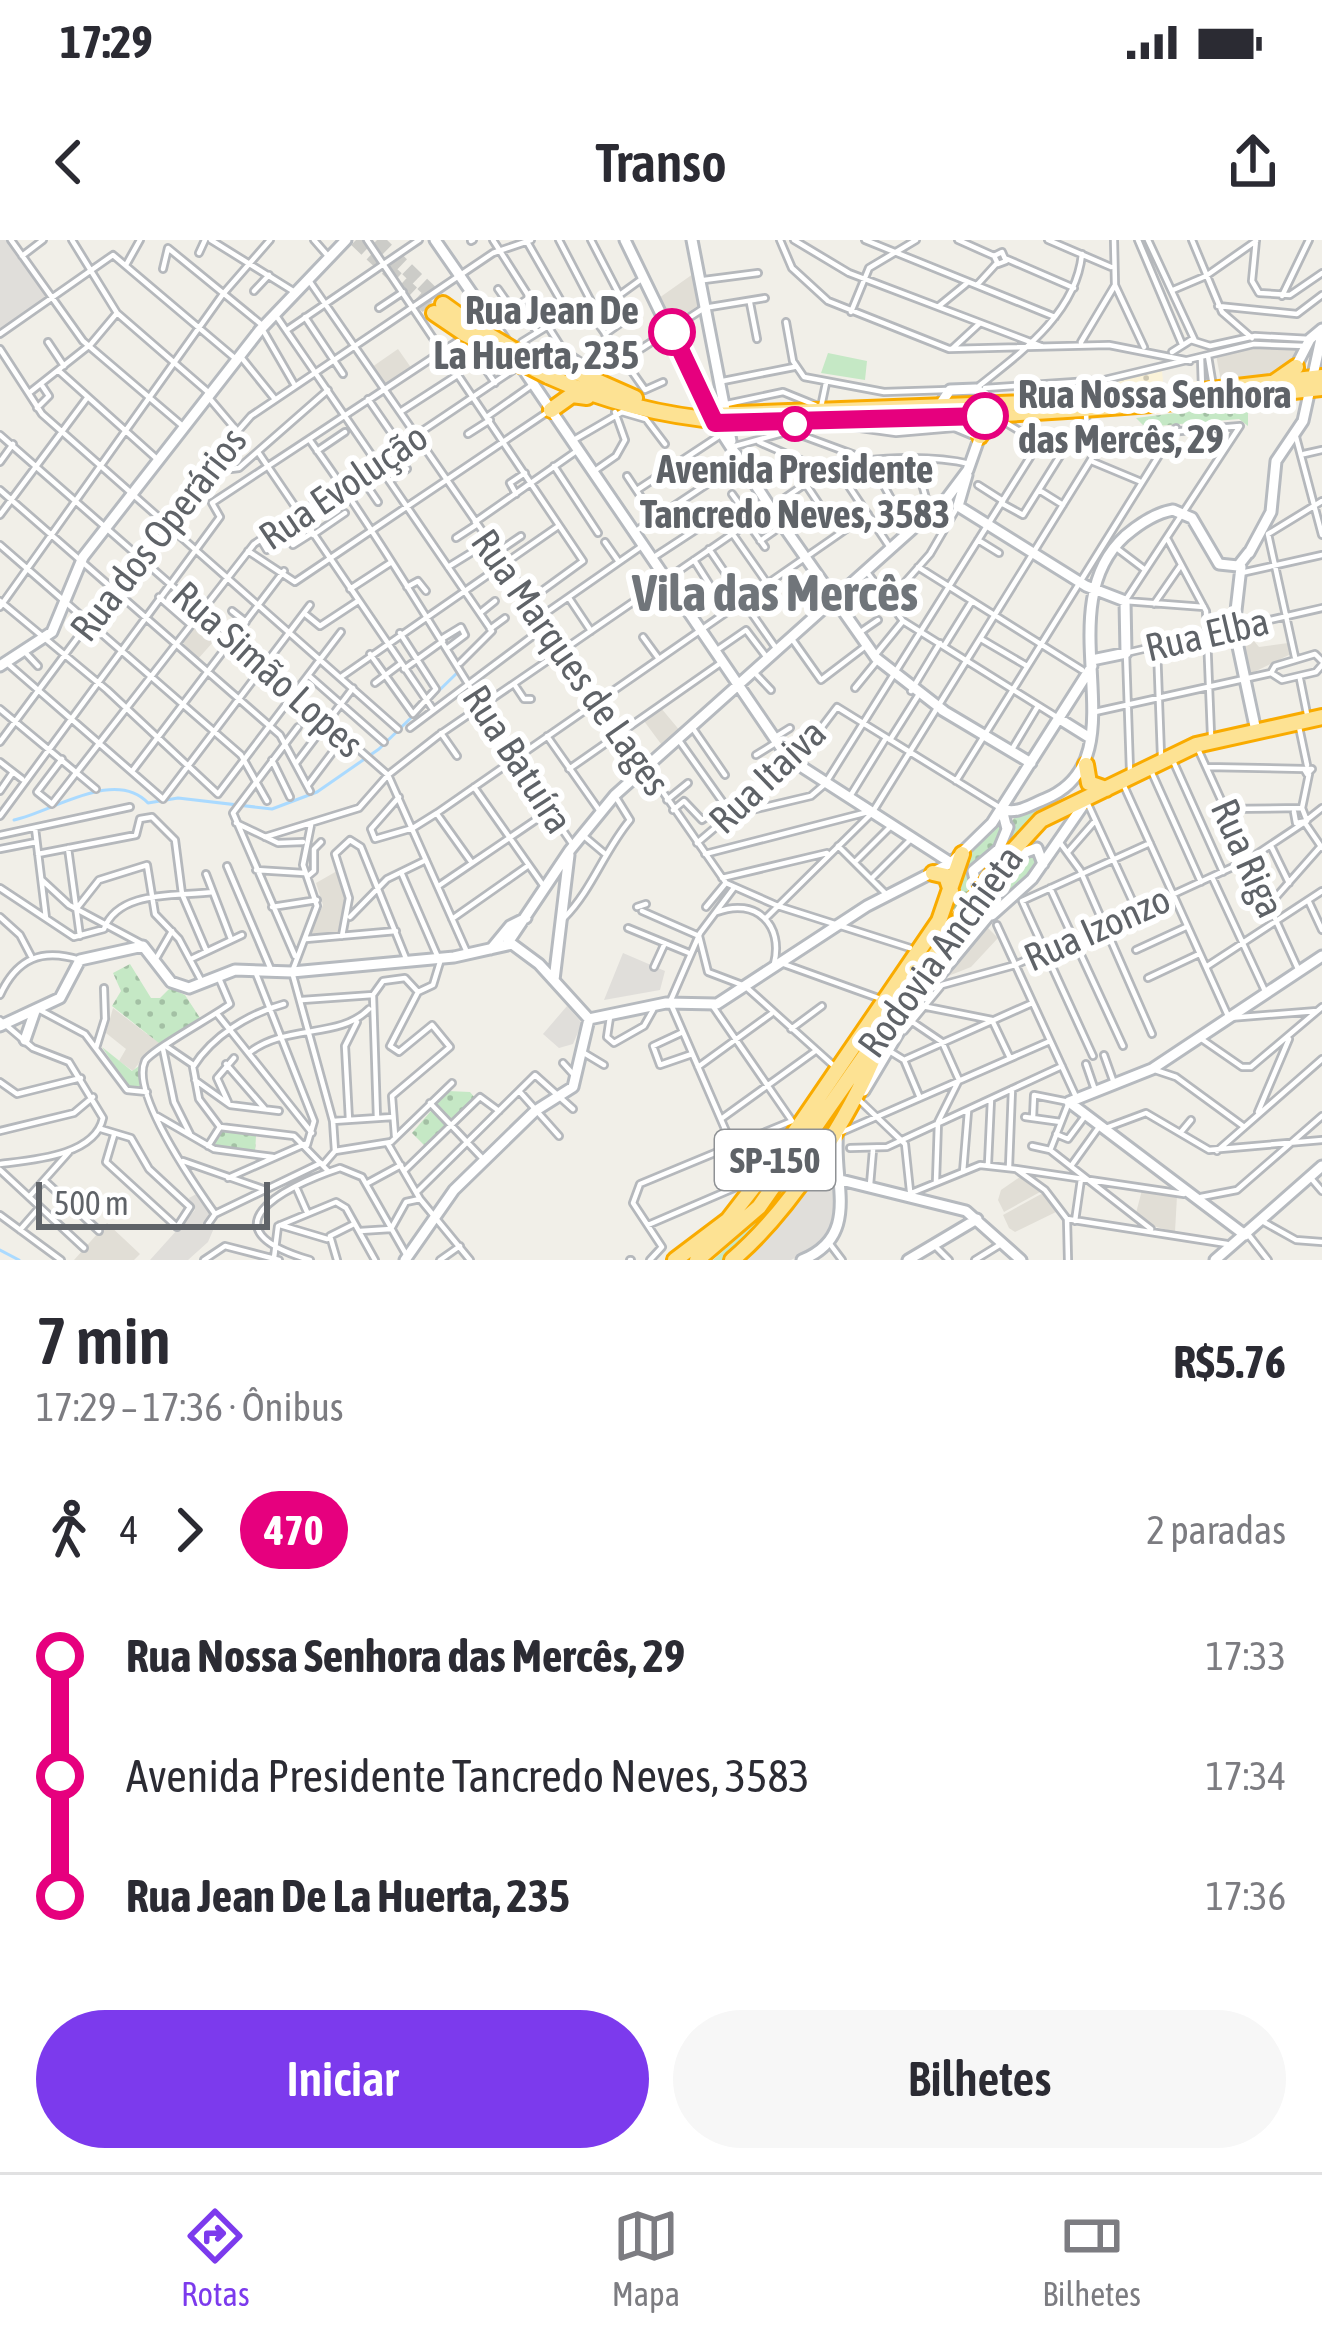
<!DOCTYPE html>
<html lang="pt">
<meta charset="utf-8">
<style>
body{margin:0;font-family:"Asap Condensed",sans-serif;background:#f7f7f7;color:#2b2b33;height:100vh;display:flex;flex-direction:column;font-size:45px;white-space:nowrap}
*{box-sizing:border-box;margin:0}
p{font-size:39px;color:#7c7c81}
.icon{flex:none;width:66px;height:66px;fill:none;stroke:currentColor;stroke-width:2;stroke-linecap:round;stroke-linejoin:round}
.map{position:relative;height:1020px;overflow:hidden}
.sheet{display:flex;flex-direction:column;background:#fff;flex:1}
.sheet>*{flex:none}
.badge{padding:0 24px;border-radius:39px;font-size:42px;line-height:78px}
.scale{position:absolute;left:36px;bottom:30px;width:234px;box-sizing:border-box;padding-left:12px;border:6px solid #5f6368;border-top:0;font-size:33px;line-height:42px;white-space:nowrap;color:#5f6368;-webkit-text-stroke:9px #fff;paint-order:stroke}
.map>.badge{position:absolute;translate:-50% -50%;box-shadow:0 0 0 6px #fff}
.legs{display:flex;align-items:center;gap:18px;height:132px;padding:0 36px;font-size:39px}
.legs p{margin-inline-start:auto}
.headline{display:flex;align-items:center;justify-content:space-between;height:204px;padding:0 36px}
h1{font-size:66px;font-weight:600;line-height:90px}
.primary-button{display:flex;gap:24px;margin-top:auto;padding:24px 36px}
.primary-button a{flex:1;height:138px;border-radius:72px;background:#7c3aed;color:#fff;font-size:48px;font-weight:600;line-height:138px;text-align:center}
.primary-button a+a{background:#f7f7f7;color:#2b2b33}
ul{padding:0 36px;list-style:none}
li{display:flex;align-items:center;gap:42px;height:120px;font-size:45px}
li i{display:grid;place-items:center;width:18px;height:100%;margin:0 15px;background:currentColor}
li i::after{content:'';width:30px;height:30px;margin:-15px;border:9px solid;border-radius:50%;background:#fff}
li p{margin-inline-start:auto}
li:first-child i{background:linear-gradient(#0000 50%,currentColor 0)}
li:last-child i{background:linear-gradient(currentColor 50%,#0000 0)}
.status{display:flex;justify-content:space-between;align-items:center;height:84px;padding:0 60px;background:#fff;direction:ltr}
.status svg{height:33px;fill:currentColor}
header{display:flex;justify-content:space-between;align-items:center;height:156px;padding:0 36px;background:#fff;font-size:54px;font-weight:600}
.dock{display:flex;justify-content:space-around;align-items:center;height:168px;border-top:3px solid #e1e1e2;background:#fff;font-size:33px;color:#7c7c81}
.dock a{display:grid;justify-items:center;gap:6px}
.dock .selected{color:#7c3aed}
.map>svg:first-child{display:block}
</style>
<div class="status"><b>17:29</b><svg viewBox="0 0 49 12"><path d="M0 12V9h3v3zM5 12V6h3v6zM10 12V3h3v9zM15 12V0h3v12zM26 1h20v11H26zM47 4h2v5h-2z"/></svg></div>
<header><svg class="icon" aria-label="back" viewBox="0 0 24 24"><path d="M15 5l-7 7 7 7"/></svg>Transo<svg class="icon" aria-label="share" viewBox="0 0 24 24"><path d="M12 15V3M7 8l5-5 5 5M5 13v7h14v-7"/></svg></header>
<div class="map">
<svg width="1322" height="1020" viewBox="0 0 1322 1020">
<defs>
<pattern id="sand-dots" width="8" height="8" patternUnits="userSpaceOnUse" patternTransform="scale(3)"><rect width="8" height="8" fill="#fbf3d9"/><path d="M2 2h.1M6 6h.1" fill="none" stroke="#cec8b4" stroke-width="1.8" stroke-linecap="round"/></pattern>
<pattern id="park-dots" width="8" height="8" patternUnits="userSpaceOnUse" patternTransform="scale(3)"><rect width="8" height="8" fill="#c5e8c5"/><path d="M2 2h.1M6 6h.1" fill="none" stroke="#a3c0a4" stroke-width="1.8" stroke-linecap="round"/></pattern>
</defs>
<rect width="100%" height="100%" fill="#f1efe8"/>
<path fill="#e0deda" d="M0,0H8L48,59L0,92Z
M623,713L665,731L660,750L604,760Z
M567,766L582,783L573,804L559,808L543,794Z
M827,910L834,913L836,968L826,1001L791,1020H738L777,987Z
M200,952L215,974L205,983L214,988L208,1002L188,1020H150L195,970L189,958Z"/>
<path fill="#e1ded6" d="M693,34L698,66L672,82L659,58Z
M1253,105L1304,108L1300,118L1273,141L1222,146L1216,115Z
M398,109L412,129L386,146L372,127Z
M203,373L230,397L221,408L213,402L198,419L181,401Z
M1254,401L1259,407L1288,403L1291,414L1248,435L1240,404Z
M661,468L681,492L664,508L644,481Z
M337,631L345,655L340,694H310L323,665L316,643Z
M985,685L998,698L971,727L938,740Z
M113,768L147,794L169,775L194,784L145,815L133,831L119,821L126,809L106,793Z
M1020,937L1040,952L1004,972L998,960L1001,950Z
M1142,950L1177,956L1175,992L1153,986L1136,973Z
M1043,953L1056,972L1015,992L1009,988L1003,975Z
M107,983L140,1014L134,1020H74Z"/>
<path fill="#c5e8c5" d="M828,113L867,121L865,140L821,133Z
M858,836L860,842L784,964L729,1020H713L763,976Z"/>
<path fill="url(#sand-dots)" d="M1162,131L1164,151L1105,157L1103,144Z"/>
<path fill="url(#park-dots)" d="M1248,164V186L1239,179L1145,187L1136,178Z
M1054,559L1057,567L1018,595L981,643L975,633L1017,574Z
M1002,574C1009,603 983,609 970,630L976,648L957,673L949,666L963,616Z
M1034,612L1042,617C1030,636 1013,658 989,652L1016,619Z
M130,724L151,758H160L170,748L185,755L200,778L164,807L112,766L121,751L113,733Z
M102,807L132,831L142,824L143,849L128,846Z
M448,851L470,852L475,858L424,905L412,893Z
M222,891L256,896L255,914L212,905Z"/>
<g fill="none" stroke-linecap="round" stroke-linejoin="round">
<path stroke="#aadaff" stroke-width="3" d="M604,135L623,145
M14,580C54,571 115,528 148,563L178,558L272,569L317,552L379,509L457,433
M0,1010L19,1020"/>
<path stroke="#ccccc8" stroke-width="14" stroke-dasharray="14 7" stroke-linecap="butt" d="M356,0L434,73
M377,0L443,64"/>
<defs>
<path id="street" d="M11,0L83,101L185,188
M72,0L117,73
M211,0L293,51
M314,0L328,16
M367,0L583,321L528,361
M493,0L563,110L593,130
M526,0L569,75H592L643,38
M559,0L595,69
M591,0L619,54
M780,0L792,28L828,61L949,109L1109,105L1190,121
M794,0L849,33L1041,106
M865,0L1055,77
M958,0L994,16L998,24L1006,21L1002,12L994,16
M1048,0L1111,27
M1114,0L1115,45L1144,107
M1138,0L1182,104
M1148,0L1195,101
M1192,0L1222,72L1252,98
M1256,0L1252,41L1259,53L1290,55L1322,33
M471,1L473,0
M199,13L205,0
M22,16L43,0
M1007,19L1074,48
M126,25L140,0
M163,29L168,8L262,85
M704,40L758,33
M310,42L726,643L778,666L910,708
M977,45L997,23
M498,49L512,69
M1173,50L1206,36L1256,1
M254,51L269,35
M1282,56L1309,0
M750,63L757,99
M519,65L537,92
M939,66L966,44
M1218,66L1297,74L1322,55
M379,68L403,52
M851,72L869,28L916,0
M117,73L208,152
M592,75L645,150L663,142
M277,77L492,391L460,423
M305,77L343,134
M495,81L530,57
M786,82L793,121L804,137L884,152L947,150
M287,90L419,0
M264,92L294,144
M0,94L113,15L237,120
M605,94L622,82
M48,102L64,126
M522,102L548,86
M1081,102L1115,45
M520,104L542,112
M953,108L979,84
M0,109L42,174L398,489
M1172,112L1191,100L1210,106L1255,96L1310,99
M1208,116L1213,146
M241,117L274,158
M1201,118L1202,148
M482,124L495,143
M59,131L157,219
M592,132L608,130L704,68L765,58
M723,141L794,127
M979,146C1022,112 1076,73 1082,14
M985,148L1104,140L1254,104L1305,106
M29,153L91,104L117,73
M210,159L237,191
M368,159L399,204
M722,165L783,152L815,165
M821,167L826,143
M37,168L49,156L41,144
M1086,171L1087,199
M400,172L459,134
M488,176L532,145
M998,178L1039,203
M853,187L896,193L954,188
M468,194L490,180
M0,195L388,535L466,710
M1296,197L1322,295
M309,199C404,331 480,472 573,605
M572,201L622,172L646,179L665,204
M759,202L844,239L889,306
M1040,203L1240,186L1125,361L1204,367
M732,207L790,191L863,218
M317,211L345,192
M258,212L432,468
M1304,214L1322,210
M216,215L231,229L239,228L328,150
M870,220L907,288
M1091,221L1139,241
M0,222L13,204
M905,222L922,244L929,269
M554,226L598,293
M593,232L616,216L625,200L615,172
M359,234L378,262
M627,236L655,278
M390,241L407,229
M805,243L821,267
M978,245L1003,261
M0,250L280,495L310,551
M637,250L722,194
M1039,250L1063,265
M516,254L510,243L525,233
M732,254L750,279
M1001,263L1023,275L1070,200
M0,275L87,158
M475,282L578,210
M748,283L765,307
M785,288L813,269
M633,293L739,223
M732,293L767,343
M313,295L345,273
M456,298L476,285
M261,300L267,310L274,306
M978,300L999,313
M1168,300L1206,371L1211,495
M760,301L780,287
M605,302L619,322
M0,305L241,515L267,561
M293,305L312,293
M709,309L726,334
M1119,310L1144,329
M248,311L295,342L546,173
M496,313L521,296
M651,319L726,270
M448,327L487,303
M918,327L1082,430
M867,332L903,381L1055,476
M1241,333L1322,315
M727,338L778,411
M407,347L418,341L426,351
M900,348L930,314L958,266
M350,349L390,323
M159,357L191,385
M569,358L591,391
M0,361L107,450L218,554L341,392
M1154,364L1181,325
M0,367L223,54L270,0
M689,368L713,350L694,320
M232,371L246,382
M304,373L320,386L358,361
M480,373L495,361
M540,377L642,306
M490,389L505,378
M859,393L878,380
M643,397L659,419
M443,398L461,387L465,395L449,407
M792,399L821,440L867,405
M981,399L1027,426
M944,406L972,361
M1157,408L1161,516
M23,410L38,426
M717,410L746,390L768,419
M877,413L903,381
M370,414L413,474L436,449L400,393
M1295,417L1268,294L1322,261
M7,423L163,559L310,365
M404,429L443,401
M754,432L771,450
M1271,433L1275,426L1315,414L1322,421
M1271,433L1282,440L1316,432L1322,425
M309,436L384,502
M341,437L557,287
M1300,439L1307,474
M375,443L399,425
M514,444L524,459H531
M855,448L877,421
M911,451L940,403
M0,469L96,549
M1095,472L1271,433
M1299,487L1307,525
M410,488L546,386
M694,490L725,535
M441,493L457,516
M547,496L599,570
M774,498L790,488
M678,499L722,561
M890,500L919,454
M0,502L191,245L251,176L493,13L531,0
M1197,507L1299,731
M1011,511L1038,466
M756,515L777,502
M62,519L37,552L52,564L254,304L516,128
M272,520L290,557
M0,522L22,539
M297,522L353,448
M1174,523L1223,632
M1206,527L1304,529L1307,534L1312,529H1304
M569,529L722,422
M133,530L284,331
M1130,531L1126,413L1322,368
M1152,533L1201,642
M956,541L1176,188
M308,545L344,497
M1124,546L1229,778L1317,771
M474,547L545,648
M0,551L13,532
M399,557L371,589L375,599L413,588L437,573L868,274
M849,558L886,498
M667,560L688,543
M1087,562L1137,671
M1302,568L1309,534
M1225,569L1302,568L1307,581L1296,583L1294,572
M673,570L684,561L702,580L711,574
M437,574L472,623
M731,575L811,556L825,544L1039,203
M0,576L220,277L212,263L458,101
M1308,579L1322,568
M236,583L278,603L303,602
M1305,583L1322,608
M311,585L303,625L317,666L292,732L333,881L335,911
M35,588L46,678
M0,595L130,567
M265,597L359,568L388,535L439,495L827,229C863,216 932,215 970,224
M585,597L604,613
M1058,600L1080,630L1152,794
M697,603L800,516L837,467L1002,569
M838,606L885,653
M1271,606L1289,643
M68,608L80,696
M0,609L36,602
M1068,612L1095,581
M38,614L136,595L140,579L152,577L175,600L182,654L206,710
M705,614L868,572
M855,622L892,585
M227,626L272,732
M256,630L304,633
M206,634L231,699
M308,636L314,631V609L321,602
M1212,637L1265,751
M722,638L827,613
M871,639L910,600
M42,640L69,665L140,703
M440,645L549,571
M0,648L74,697L104,689C119,649 178,657 213,652
M1050,648L1123,806
M1308,660L1322,690
M1269,665L1321,606
M272,667L317,660
M637,667L646,664
M706,667L725,644
M77,668L99,640L147,625L155,674L179,699L202,742
M642,671L699,696L708,732L745,746L834,826
M717,672C756,657 784,685 774,724
M0,677L20,695L31,716
M350,677L387,639L426,620
M564,678C592,650 604,611 630,580L617,559
M766,678L872,573L1105,197
M452,679L526,627
M997,685L1077,859
M628,688L689,713
M342,696L349,658L335,614L350,600L361,607L407,721
M306,699L396,691
M1136,710L1186,687
M295,716L233,573L298,487
M157,717L172,691
M191,719L242,695
M781,723L881,759
M654,727L665,703
M1206,727L1322,651
M255,731L314,881L307,905
M1148,738L1199,714
M0,755C17,718 42,708 80,720
M302,760L373,755
M284,764C250,773 212,796 193,827L199,859L220,887L294,896L329,932
M922,766L992,780L1010,818
M38,769L85,794L127,850L147,852
M218,775L312,893
M610,777L607,797L614,803L644,786L653,770
M0,780L33,808L69,822L103,878C95,916 32,920 0,924
M911,781L942,802L959,840L938,882L936,941
M791,789L822,766
M904,791L942,745L1015,725L1137,671L1248,620L1302,584
M683,792L653,806L660,825L692,814
M1203,800L1242,827H1251L1322,767
M167,807L192,824
M96,808L105,779L104,748
M163,809L174,862L190,894
M891,812L904,820L920,858
M249,813C284,784 340,799 369,769
M584,813L604,825
M1104,815L1114,843
M1093,816L1022,661L1150,603
M904,820L1030,764
M563,823L573,834
M226,824L265,869
M1086,824L1096,853
M698,827L771,774
M1152,829L1176,837L1243,886
M195,840L230,865L279,871
M0,842L17,854L81,838
M519,851L559,896
M858,859L905,904L910,951
M228,862L217,838L234,818
M430,863L484,920
M1258,872L1289,799
M157,876L214,909L273,917
M1025,877L1061,882
M377,878L373,755L383,741L405,738L418,752
M1033,878L1034,855L1069,862L1051,908
M721,879L814,812
M349,880L345,806L357,782
M333,881L393,877
M101,889L131,898L149,929L190,967L177,987L106,922L114,895
M1103,889L1146,873L1209,910L1322,900
M0,891L74,873L93,857
M842,892L1050,801
M1181,892L1191,880
M1056,894L1068,899L1085,876
M395,896L392,856L450,807L432,785L399,812L390,806L418,752L433,745L440,722L401,632
M388,904L420,959L470,1020
M208,906L220,887
M1032,906L1050,910L1151,989
M850,908L887,907L1062,826
M1217,911L1322,819
M183,921L263,949
M988,924L991,859
M323,925L335,911L391,902L452,843
M1071,926L1099,887
M1009,927L1012,849
M1016,929L1184,954
M0,930L84,1008
M405,930L480,857L499,871
M963,932L968,871
M1310,937L1322,951
M228,938L305,904
M45,941L99,991
M366,944L401,925
M870,945L873,910
M296,947L307,972
M418,951L535,835L573,869
M904,956L980,925L1016,929L1045,950L1067,979L1068,1020
M29,957L69,912
M1201,957L1237,950L1322,876
M215,974C196,947 130,853 145,821C151,810 216,775 230,764L218,736
M0,975L61,1020
M1067,979L1227,1004
M1075,981L1081,939
M1262,981L1296,1000L1322,1002
M208,984L215,974L321,923
M280,985L327,999
M648,985L748,942L670,762L700,693L733,649
M20,990L40,967
M360,991L391,989L406,962L420,959
M1247,993L1268,1020
M830,1004L842,1020
M936,1007L949,1020
M274,1018L278,986L336,962L346,968L375,1020
M204,1020L225,1006L279,1020
M310,1020C204,989 280,948 340,928L362,937L407,1016
M337,1020L330,996L354,984
M440,1020L460,1006
M630,1020H631
M650,1020L662,1007L633,963L640,944L792,881L712,765
M975,1020L1001,1004"/>
<path id="secondary" d="M435,0L507,104
M625,0L710,175L770,267L876,418L944,471
M692,0L731,201
M259,91L346,0
M519,123L788,518L951,623
M1295,128L1310,99L1322,89
M980,196L944,181L939,166L950,150L976,149L985,155V168
M967,235L958,266L1086,346L1125,361L1126,413L1092,420
M1249,313L1271,272L1276,221L1303,181L1322,94
M1241,327L1234,388L1256,491
M0,426L52,392L83,317L260,90
M942,470L1031,523
M1058,478L1090,498
M1007,589L1002,569C1016,575 1030,565 1045,559C1145,518 1043,371 1125,296C1139,284 1155,273 1173,270L1192,278L1219,324L1238,326L1249,312
M1015,616L1037,608L1043,624
M986,652L976,644L973,631L999,609L1008,587
M992,675L1032,639L1084,564
M507,704L570,610L615,555L947,258L968,230L980,196
M491,709L510,686L526,678
M554,740L569,615
M0,786L60,758L80,720L143,706L171,742L189,748L235,730L292,732L454,717L512,704L539,724L589,779L666,763L717,764L867,666L951,623L992,583L1092,426
M25,800L35,771
M864,851L915,765L991,673L988,654
M1069,862L1152,829L1322,716
M1069,862L1245,995
M841,940L966,971L1021,1020
M405,1020L454,950L535,871L573,847L589,779
M802,1020C863,995 831,940 838,890
M908,1020L977,979
M1215,1020L1322,926"/>
<path id="highway" d="M443,64L475,87
M434,73L465,94
M521,125L540,116L635,158
M548,136C685,198 801,184 946,177C1072,171 1196,162 1322,148
M1273,143L1296,127
M551,170L572,155L587,157
M710,175L1134,159L1322,137
M980,196L990,176
M1086,525L1089,543L1106,549
M995,630L1041,580L1196,505L1322,477
M933,633L946,636L951,651
M675,1020L728,980L786,905L939,681L962,614
M697,1020L759,967L973,661
M732,1020C789,972 850,878 877,809"/>
</defs>
<use href="#street" stroke="#b5b8bc" stroke-width="10"/>
<use href="#secondary" stroke="#b6babf" stroke-width="15"/>
<use href="#highway" stroke="#f9ab00" stroke-width="20"/>
<use href="#street" stroke="#fff" stroke-width="4.5"/>
<use href="#secondary" stroke="#fff" stroke-width="9"/>
<use href="#highway" stroke="#fde293" stroke-width="14"/>
<defs>
<path id="highway-bridge" d="M475,87L519,113
M465,94L548,136
M973,661L995,630"/>
</defs>
<use href="#highway-bridge" stroke="#f9ab00" stroke-width="20" stroke-linecap="butt"/>
<use href="#highway-bridge" stroke="#fde293" stroke-width="14"/>
</g>
<g fill="none" stroke-linecap="round" stroke-linejoin="round">
<defs>
<path id="line-1" d="M672,92L715,183L985,176"/>
</defs>
<use href="#line-1" stroke="#fff" stroke-width="27"/>
<use href="#line-1" stroke="#e6007e" stroke-width="18"/>
</g>
<g fill="#fff" stroke="#e6007e" stroke-width="6">
<circle cx="672" cy="92" r="21"/>
<circle cx="985" cy="176" r="21"/>
<circle cx="795" cy="184" r="15"/>
</g>
<g text-anchor="middle" stroke-width="12" stroke-linejoin="round" paint-order="stroke">
<rect fill="#fff" stroke="#8f9295" stroke-width="3" x="715" y="890" width="120" height="60" rx="9"/>
<g font-size="36" font-weight="bold" fill="#5f6368">
<text x="775" y="933">SP-150</text>
</g>
<g font-size="39" font-weight="bold" fill="#5f6368" stroke="#fff" text-anchor="end">
<text x="639" y="84">Rua Jean De<tspan x="639" dy="45">La Huerta, 235</tspan></text>
<text x="1018" y="168" text-anchor="start">Rua Nossa Senhora<tspan x="1018" dy="45">das Mercês, 29</tspan></text>
<text x="795" y="243" text-anchor="middle">Avenida Presidente<tspan x="795" dy="45">Tancredo Neves, 3583</tspan></text>
</g>
<g font-size="39" fill="#5f6368" stroke="#fff">
<text transform="translate(343 246) rotate(-34)" y="14">Rua Evolução</text>
<text transform="translate(158 294) rotate(-52)" y="14">Rua dos Operários</text>
<text transform="translate(1207 394) rotate(-13)" y="14">Rua Elba</text>
<text transform="translate(571 422) rotate(55)" y="14">Rua Marques de Lages</text>
<text transform="translate(268 429) rotate(42)" y="14">Rua Simão Lopes</text>
<text transform="translate(518 519) rotate(57)" y="14">Rua Batuíra</text>
<text transform="translate(767 536) rotate(-44)" y="14">Rua Itaiva</text>
<text transform="translate(1248 618) rotate(66)" y="14">Rua Riga</text>
<text transform="translate(1097 688) rotate(-24)" y="14">Rua Izonzo</text>
<text transform="translate(940 711) rotate(-54)" y="14">Rodovia Anchieta</text>
</g>
<g font-size="51" font-weight="bold" fill="#70757a" stroke="#fff">
<text x="775" y="371">Vila das Mercês</text>
</g>
</g>
</svg>
<div class="scale">500 m</div>
</div>
<section class="sheet">
<div class="headline"><div><h1>7 min</h1><p>17:29 – 17:36 · Ônibus</p></div><b>R$5.76</b></div>
<div class="legs"><svg class="icon" aria-label="walk" viewBox="0 0 24 24"><circle cx="13" cy="4" r="2"/><path d="M13 8l-2 6 4 7M11 14l-3 7M7 12l3-4h3l4 4"/></svg>4<svg class="icon" aria-label="forward" viewBox="0 0 24 24"><path d="M9 5l7 7-7 7"/></svg><b class="badge" style="background:#e6007e;color:#fff">470</b><p>2 paradas</p></div>
<ul>
<li><i style="color:#e6007e"></i><b>Rua Nossa Senhora das Mercês, 29</b><p>17:33</p></li>
<li><i style="color:#e6007e"></i><span>Avenida Presidente Tancredo Neves, 3583</span><p>17:34</p></li>
<li><i style="color:#e6007e"></i><b>Rua Jean De La Huerta, 235</b><p>17:36</p></li>
</ul>
<div class="primary-button"><a>Iniciar</a><a>Bilhetes</a></div>
</section>
<nav class="dock">
<a class="selected"><svg class="icon" aria-label="directions" viewBox="0 0 24 24"><path d="M12 3l9 9-9 9-9-9zM9 14v-3h6M13 9l2 2-2 2"/></svg>Rotas</a>
<a><svg class="icon" aria-label="map" viewBox="0 0 24 24"><path d="M3 6l6-2 6 2 6-2v14l-6 2-6-2-6 2zM9 4v14M15 6v14"/></svg>Mapa</a>
<a><svg class="icon" aria-label="tickets" viewBox="0 0 24 24"><path d="M3 7h18v10H3zM15 7v10"/></svg>Bilhetes</a>
</nav>
